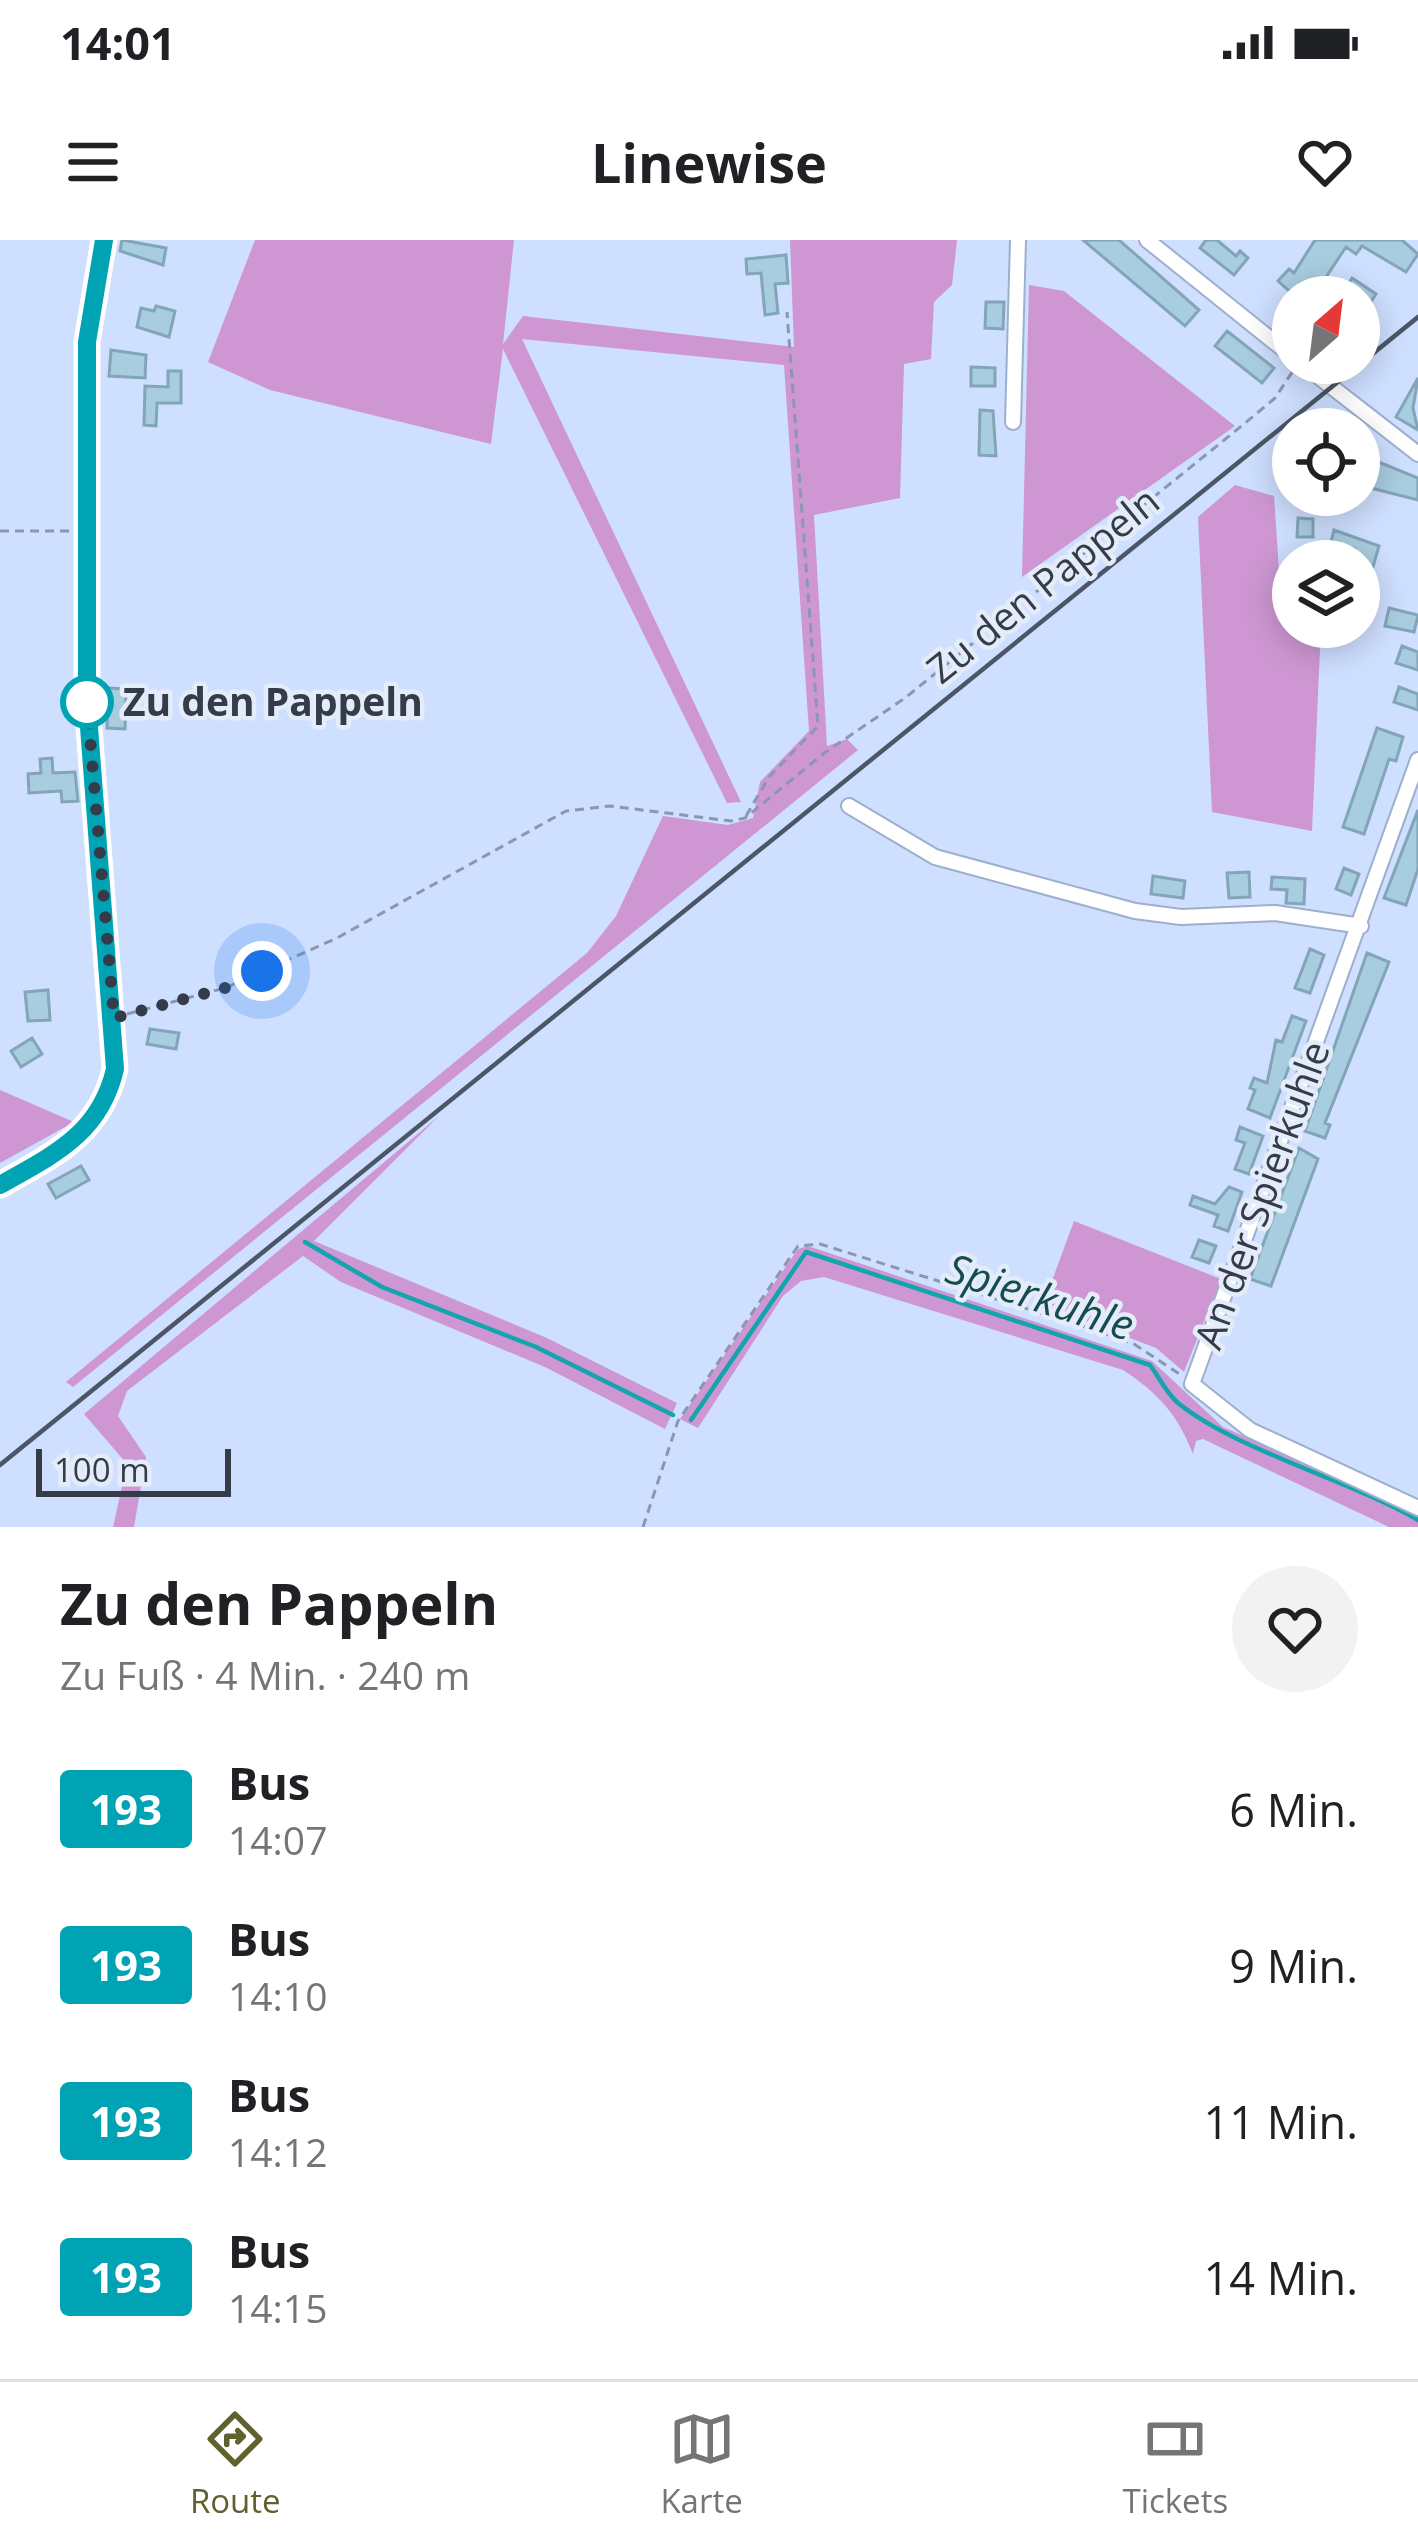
<!DOCTYPE html>
<html lang="de">
<meta charset="utf-8">
<style>
body{margin:0;font-family:"Open Sans",sans-serif;background:#f2f2f2;color:#202124;height:100vh;display:flex;flex-direction:column;font-size:45px;white-space:nowrap}
*{box-sizing:border-box;margin:0}
p{font-size:39px;color:#757577}
.icon{flex:none;width:66px;height:66px;fill:none;stroke:currentColor;stroke-width:2;stroke-linecap:round;stroke-linejoin:round}
.map{position:relative;height:1287px;overflow:hidden}
.side{display:flex;flex-direction:column;background:#fff;flex:1}
.side>*{flex:none}
.badge{padding:0 24px;border-radius:9px;font-size:42px;line-height:78px}
.needle{width:78px;rotate:28deg}
.tools{position:absolute;left:1272px;top:36px;display:grid;gap:24px}
.tools a{display:grid;place-items:center;width:108px;height:108px;border-radius:50%;background:#fff;box-shadow:0 6px 30px #0003;font-size:60px}
.scale{position:absolute;left:36px;bottom:30px;width:195px;box-sizing:border-box;padding-left:12px;border:6px solid #353c49;border-top:0;font-size:33px;line-height:42px;white-space:nowrap;color:#353c49;-webkit-text-stroke:9px #e5ecf9;paint-order:stroke}
.you{position:absolute;width:60px;height:60px;margin:-30px;border:9px solid #fff;border-radius:50%;background:#1a73e8;box-shadow:0 0 0 18px #1a73e833}
.map>.badge{position:absolute;translate:-50% -50%;box-shadow:0 0 0 6px #fff}
.round{display:grid;place-items:center;flex:none;width:126px;height:126px;border-radius:63px;background:#f2f2f2}
.head{display:flex;align-items:center;justify-content:space-between;height:204px;padding:0 60px}
h1{font-size:57px;font-weight:700;line-height:90px}
ul{padding:0;list-style:none}
li{display:flex;align-items:center;gap:36px;height:156px;padding:0 60px}
li div{flex:1}
li b{display:block;font-size:45px}
li em{font-style:normal}
li .badge{min-width:132px;font-weight:700;text-align:center}
.status{display:flex;justify-content:space-between;align-items:center;height:84px;padding:0 60px;background:#fff;direction:ltr}
.status svg{height:33px;fill:currentColor}
header{display:flex;justify-content:space-between;align-items:center;height:156px;padding:0 60px;background:#fff;font-size:54px;font-weight:700}
.dock{display:flex;justify-content:space-around;align-items:center;height:168px;border-top:3px solid #e0e0e0;background:#fff;font-size:33px;color:#757577}
.dock a{display:grid;justify-items:center;gap:6px}
.dock .current{color:#61612e}
.map>svg:first-child{display:block}
</style>
<div class="status"><b>14:01</b><svg viewBox="0 0 49 12"><path d="M0 12V9h3v3zM5 12V6h3v6zM10 12V3h3v9zM15 12V0h3v12zM26 1h20v11H26zM47 4h2v5h-2z"/></svg></div>
<header><svg class="icon" aria-label="menu" viewBox="0 0 24 24"><path d="M4 6h16M4 12h16M4 18h16"/></svg>Linewise<svg class="icon" aria-label="heart" viewBox="0 0 24 24"><path d="M12 20l-8-8c-3-5 5-10 8-4 3-6 11-1 8 4z"/></svg></header>
<div class="map">
<svg width="1418" height="1287" viewBox="0 0 1418 1287">
<rect width="100%" height="100%" fill="#cedfff"/>
<path fill="#ce97d3" d="M255,0H514L503,104L523,76L794,107L790,0H957L952,45L934,62L931,119L904,124L900,258L814,275L827,506L847,499L858,510L73,1147L66,1142L587,713L616,676L663,576L728,585L753,578L760,542L809,491L784,125L522,99L741,562L727,563L503,109L491,204L270,150L208,122Z
M1029,45L1064,51L1235,186L1022,337Z
M1235,245L1274,256L1280,345L1293,346V387H1321L1312,591L1212,572L1198,277Z
M0,850L74,882L0,923Z
M438,877L314,1001L547,1098L677,1163L665,1189L545,1127L341,1042L303,1016L127,1151L118,1176L146,1217L134,1287H113L127,1224L84,1174Z
M1074,981L1221,1039L1184,1132L1156,1108L1043,1065Z
M808,1006L1152,1121L1223,1187L1373,1252L1418,1277V1287H1389L1203,1199L1196,1201L1193,1214C1178,1175 1158,1153 1123,1130L824,1037L801,1041L783,1056L698,1188L680,1179L798,1009Z"/>
<g fill="none" stroke-linecap="round" stroke-linejoin="round">
<path stroke="#13a4ac" stroke-width="4.5" d="M305,1002L382,1047L536,1107L673,1175
M691,1180L806,1012L1150,1125C1159,1137 1167,1154 1178,1163C1238,1211 1347,1239 1418,1280"/>
</g>
<path fill="#a9cde0" stroke="#82a5b8" stroke-width="3" d="M122,0L166,8L163,25L120,11Z
M1083,0H1119L1199,70L1185,86Z
M1206,0H1217L1236,16L1240,11L1248,18L1234,35L1200,8Z
M1315,0H1402L1418,14L1406,32L1362,6L1356,14L1346,7L1324,40L1307,57H1296L1278,41L1289,29L1294,33Z
M786,15L788,43L775,44L778,73L765,75L761,33L747,34L746,19Z
M1352,38L1376,54L1359,80V57L1345,49Z
M986,62H1004L1003,89L985,88Z
M156,66L175,71L169,97L137,87L141,68L154,71Z
M1227,91L1274,128L1262,143L1215,106Z
M111,110L146,115L145,138L109,136Z
M971,127L995,128V146H971Z
M168,131H181V163H157L156,186L144,185L145,146L168,147Z
M1418,138L1413,168L1418,190L1396,177Z
M980,170L993,171L996,216L979,215Z
M1359,214L1418,238V260L1359,245Z
M1298,278L1313,279V297H1297Z
M1334,290L1379,306L1373,327L1351,321L1355,309L1331,302Z
M1389,368L1418,375L1414,392L1385,386Z
M1402,406L1418,412V430L1396,423Z
M1399,447L1418,454V470L1394,462Z
M108,448L126,449L125,489L107,488Z
M1377,488L1403,497L1396,521L1389,519L1364,594L1343,587Z
M52,518L53,533L75,532L78,561L62,562L61,551L29,553L28,534L41,533L40,519Z
M1418,570V629L1406,665L1384,658Z
M1344,628L1359,634L1351,655L1336,649Z
M1249,632L1250,657L1229,658L1227,633Z
M1153,636L1185,641L1183,658L1151,654Z
M1272,637L1305,639L1304,664L1286,663L1287,650L1271,649Z
M1310,709L1324,715L1310,753L1295,748Z
M1367,713L1389,722L1325,883L1330,885L1325,898L1305,891Z
M48,750L50,780L28,781L25,752Z
M1292,776L1306,781L1270,878L1248,869L1255,850L1250,848L1254,838L1267,843L1276,800L1282,802Z
M150,789L179,793L176,809L147,804Z
M32,798L42,814L21,827L11,811Z
M1240,887L1263,896L1249,934L1235,929L1245,903L1236,900Z
M1299,908L1318,919L1271,1046L1250,1039Z
M81,926L89,940L56,958L48,944Z
M1229,947L1242,952L1228,991L1214,986L1218,975L1190,965L1193,956L1215,964Z
M1199,1000L1216,1006L1209,1023L1192,1017Z"/>
<g fill="none" stroke-linecap="round" stroke-linejoin="round">
<defs>
<path id="minor" d="M1147,0L1293,117
M1301,123L1418,214
M1013,182L1018,0
M1418,520L1192,1144L1250,1190L1418,1268
M849,566L935,617L1135,671L1181,677L1275,673L1361,686
M0,945C52,916 101,893 115,829L87,461V102L104,0"/>
</defs>
<use href="#minor" stroke="#9eafcd" stroke-width="18"/>
<path stroke="#8b97af" stroke-width="3" stroke-dasharray="9 6" stroke-linecap="butt" d="M0,291H72
M746,576L769,537L818,486L787,72
M127,774L225,748L337,698L566,571L610,566L731,581L745,578L823,514L905,458L1244,184L1275,158L1293,131
M643,1287L678,1181L798,1006L820,1004L1095,1090L1134,1104L1181,1135"/>
<use href="#minor" stroke="#fff" stroke-width="14"/>
<path stroke="#4d5666" stroke-width="4.5" d="M0,1225L1418,77"/>
</g>
<g fill="none" stroke-linecap="round" stroke-linejoin="round">
<defs>
<path id="line" d="M0,945C53,915 100,894 115,829L87,461V102L104,0"/>
</defs>
<use href="#line" stroke="#fff" stroke-width="27"/>
<use href="#line" stroke="#00a3b4" stroke-width="18"/>
<path stroke="#353c49" stroke-width="12" stroke-dasharray="0 21.6" d="M87,462L114,778L225,748L262,731"/>
</g>
<circle fill="#fff" stroke="#00a3b4" stroke-width="6" cx="87" cy="462" r="24"/>
<g text-anchor="middle" stroke-width="9" stroke-linejoin="round" paint-order="stroke">
<g font-size="39" fill="#353c49" stroke="#e5ecf9">
<text transform="translate(1043 345) rotate(-39)" y="14">Zu den Pappeln</text>
<text transform="translate(1262 955) rotate(-70)" y="14">An der Spierkuhle</text>
</g>
<g font-size="39" font-weight="bold" fill="#353c49" stroke="#e5ecf9" text-anchor="start">
<text x="123" y="476">Zu den Pappeln</text>
</g>
<g font-size="42" font-style="italic" fill="#164c4f" stroke="#e5ecf9">
<text transform="translate(1040 1057) rotate(18)" y="15">Spierkuhle</text>
</g>
</g>
</svg>
<div class="tools">
<a><svg class="needle" viewBox="-14 -14 28 28"><path d="M0-13l5 13h-10z" fill="#e53935"/><path d="M0 13l5-13h-10z" fill="#757577"/></svg></a>
<a><svg class="icon" aria-label="locate" viewBox="0 0 24 24"><circle cx="12" cy="12" r="6"/><path d="M12 2v4M12 18v4M2 12h4M18 12h4"/></svg></a>
<a><svg class="icon" aria-label="layers" viewBox="0 0 24 24"><path d="M12 4l9 5-9 5-9-5zM3 14l9 5 9-5"/></svg></a>
</div>
<div class="scale">100 m</div>
<div class="you" style="left:262px;top:731px"></div>
</div>
<section class="side">
<div class="head"><div><h1>Zu den Pappeln</h1><p>Zu Fuß · 4 Min. · 240 m</p></div><a class="round"><svg class="icon" aria-label="heart" viewBox="0 0 24 24"><path d="M12 20l-8-8c-3-5 5-10 8-4 3-6 11-1 8 4z"/></svg></a></div>
<ul>
<li><span class="badge" style="background:#00a3b4;color:#fff">193</span><div><b>Bus</b><p>14:07</p></div><em>6 Min.</em></li>
<li><span class="badge" style="background:#00a3b4;color:#fff">193</span><div><b>Bus</b><p>14:10</p></div><em>9 Min.</em></li>
<li><span class="badge" style="background:#00a3b4;color:#fff">193</span><div><b>Bus</b><p>14:12</p></div><em>11 Min.</em></li>
<li><span class="badge" style="background:#00a3b4;color:#fff">193</span><div><b>Bus</b><p>14:15</p></div><em>14 Min.</em></li>
</ul>
</section>
<nav class="dock">
<a class="current"><svg class="icon" aria-label="directions" viewBox="0 0 24 24"><path d="M12 3l9 9-9 9-9-9zM9 14v-3h6M13 9l2 2-2 2"/></svg>Route</a>
<a><svg class="icon" aria-label="map" viewBox="0 0 24 24"><path d="M3 6l6-2 6 2 6-2v14l-6 2-6-2-6 2zM9 4v14M15 6v14"/></svg>Karte</a>
<a><svg class="icon" aria-label="tickets" viewBox="0 0 24 24"><path d="M3 7h18v10H3zM15 7v10"/></svg>Tickets</a>
</nav>
